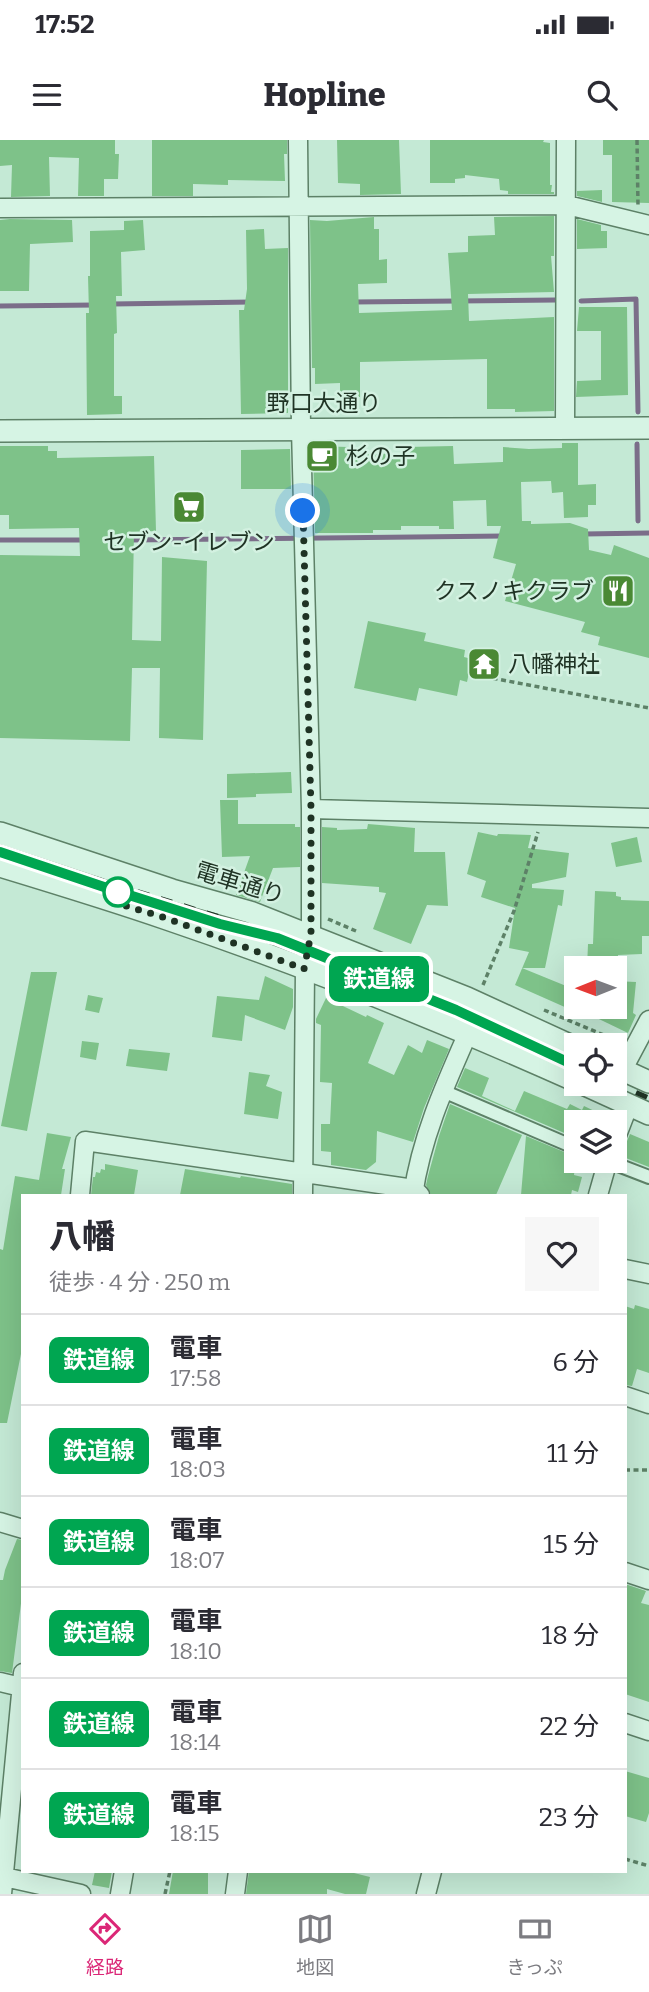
<!DOCTYPE html>
<html lang="ja">
<meta charset="utf-8">
<style>
body{margin:0;font-family:Bitter,"Noto Sans JP",serif;background:#f7f7f7;color:#2b2b33;height:100vh;display:flex;flex-direction:column;font-size:26px;white-space:nowrap}
*{box-sizing:border-box;margin:0}
p{font-size:23px;color:#7c7c81}
.icon{flex:none;width:38px;height:38px;fill:none;stroke:currentColor;stroke-width:2;stroke-linecap:round;stroke-linejoin:round}
.map{position:relative;flex:1;overflow:hidden}
.drawer{position:absolute;left:21px;top:1054px;width:606px;height:679px;display:flex;flex-direction:column;background:#fff;border-radius:0px;box-shadow:0 7px 28px #0002}
.drawer>*{flex:none}
.badge{padding:0 14px;border-radius:10px;font-size:24px;line-height:46px}
.needle{width:46px;rotate:269deg}
.fabs{position:absolute;left:564px;top:816px;display:grid;gap:14px}
.fabs a{display:grid;place-items:center;width:63px;height:63px;border-radius:0px;background:#fff;box-shadow:0 7px 28px #0002;font-size:35px}
.you{position:absolute;width:35px;height:35px;margin:-18px;border:5px solid #fff;border-radius:50%;background:#1a73e8;box-shadow:0 0 0 10px #1a73e833}
.map>.badge{position:absolute;translate:-50% -50%;box-shadow:0 0 0 4px #fff}
.round{display:grid;place-items:center;flex:none;width:74px;height:74px;border-radius:0px;background:#f7f7f7}
.summary{display:flex;align-items:center;justify-content:space-between;height:119px;padding:0 28px}
h1{font-size:33px;font-weight:800;line-height:52px}
ul{padding:0;list-style:none}
li{display:flex;align-items:center;gap:21px;height:91px;padding:0 28px;border-top:2px solid #e1e1e2}
li div{flex:1}
li b{display:block;font-size:26px}
li em{font-style:normal}
li .badge{min-width:77px;font-weight:700;text-align:center}
.status{display:flex;justify-content:space-between;align-items:center;height:49px;padding:0 35px;background:#fff;direction:ltr}
.status svg{height:19px;fill:currentColor}
header{display:flex;justify-content:space-between;align-items:center;height:91px;padding:0 28px;background:#fff;font-size:32px;font-weight:800}
.menu{display:flex;justify-content:space-around;align-items:center;height:98px;border-top:2px solid #e1e1e2;background:#fff;font-size:19px;color:#7c7c81}
.menu a{display:grid;justify-items:center;gap:4px}
.menu .on{color:#db2777}
.map>svg:first-child{display:block}
</style>
<div class="status"><b>17:52</b><svg viewBox="0 0 49 12"><path d="M0 12V9h3v3zM5 12V6h3v6zM10 12V3h3v9zM15 12V0h3v12zM26 1h20v11H26zM47 4h2v5h-2z"/></svg></div>
<header><svg class="icon" aria-label="menu" viewBox="0 0 24 24"><path d="M4 6h16M4 12h16M4 18h16"/></svg>Hopline<svg class="icon" aria-label="search" viewBox="0 0 24 24"><circle cx="10" cy="10" r="6"/><path d="M15 15l6 6"/></svg></header>
<div class="map">
<svg width="649" height="1754" viewBox="0 0 649 1754">
<rect width="100%" height="100%" fill="#c4e9d5"/>
<g fill="none" stroke-linecap="round" stroke-linejoin="round">
<path stroke="#7b6e89" stroke-width="5" d="M581,161L636,159L638,272
M353,162L556,160
M112,164L252,162
M0,166L95,165
M637,304L638,381
M584,394L649,393
M0,400H84
M129,400L504,396"/>
</g>
<path fill="#7ec289" d="M0,0H115V14H119L118,39H104V56H78L79,18L49,17L50,56L11,57L12,25L0,26Z
M152,0H287V14H284L285,41L228,40V45L193,44V56H152Z
M337,0H399L401,54L360,55V44L338,43Z
M430,0H544L543,2L550,3V45H552L551,52H554V54H508V51L500,50L499,39L465,35V38L455,39V43H430Z
M603,0H649V63L612,62V15H603Z
M602,50V62L577,56V51Z
M554,76V116H551L554,152L468,154L469,181L554,177V271L515,272V269H487V219L360,222V257H340V243L315,244V228H312L310,80L327,81L374,77V89H379V120L387,119V143L358,144L359,173L452,170L448,113L468,112V96L495,95L494,77Z
M10,79L72,80L73,102L30,104L29,151H0V80Z
M577,79L601,85V91H607V108L577,109Z
M143,80L145,110L121,112L122,156H116L117,193L114,194V256H122V274L87,275L86,173H89L88,136H90V91L124,90V81Z
M264,89L265,109L288,108V273L241,274L239,170H244L247,149L246,90Z
M579,167H627L628,255L576,257L577,241L601,240V191H577Z
M562,303H578V345L596,344V365H588V377L564,378L563,352L552,353L551,341L521,342L522,381H531V384L570,383L588,389L589,410L611,415L614,405L649,418V518L598,505L600,497L581,492L585,482L505,461L516,424L493,418L501,386H487L486,360L453,361L454,389H439V386H401V390H373V393H315L313,306L348,307V315L408,313L407,307L453,306L454,324L503,322V307L529,309L562,308Z
M0,306H48V311H57V318L154,316L156,391L134,392L132,500L161,501L162,417L207,421L203,600L159,598L160,528H132L130,601L0,598V415L80,416L79,388L9,389V375H0Z
M290,309L291,349H241V310Z
M368,481L426,493L424,501L465,510L464,517L472,519L467,542L460,540L457,556L419,548L416,561L354,548Z
M291,632L292,653L256,654V657L227,658V634Z
M220,660H238V684H295V687H300V727L273,728L260,762L236,755L250,716L222,717Z
M368,684L415,688L414,712H445L448,766L427,765L411,804L373,789L386,753L379,752V747L322,743V687L337,688V690L367,689Z
M478,692L497,696L498,694L531,695L528,708L569,713L566,737L532,744V748L564,750L562,766L558,765L545,828H522L576,850V866H614V841L636,842L633,873L636,875L628,893L576,868V872L515,845L529,812L509,808L515,768L481,757L486,741L467,734Z
M637,697L642,722L616,727L611,703Z
M595,751L616,752V756L621,757V760L649,761V796H642V814L618,815V828H587L588,804H593Z
M158,759L168,763L210,774L208,779L158,762Z
M31,832H57L27,991L1,986Z
M265,836L293,849V867L285,890L245,875L242,901L212,897L217,856L259,860Z
M88,855L103,858L99,873L85,870Z
M326,858L366,877L367,875L384,883L368,923L394,935L408,905L422,913L427,900L449,909L424,968L413,1002L377,991L376,1022L366,1030L331,1025V1012L321,1011V984H330L332,943L320,942L321,885L316,883V879Z
M82,901L99,903L96,920L80,917Z
M129,909L170,913L167,931L126,926Z
M465,928L489,938L482,956L515,971L524,951L567,969L570,964L582,970L584,966L611,979L610,982H576V998L457,947Z
M249,932L270,935L266,946L282,952L278,979L244,974Z
M450,964L522,995L496,1055H431L426,1045L428,1036L439,996Z
M47,993L71,997L62,1029H65L61,1055H23V1204L7,1283H0V1109L3,1110L15,1036L39,1040Z
M630,994L649,1002V1027L618,1015L624,1008Z
M526,996L576,1017L574,1035L582,1037L578,1052L572,1050L571,1055H521Z
M105,1024L138,1030L134,1055H91L93,1037H95L96,1032L100,1033L101,1029L105,1030Z
M185,1029L240,1038L241,1036L292,1044V1055H180Z
M635,1165L649,1169V1233L637,1229L632,1246L625,1245V1166L634,1169Z
M17,1399L23,1400V1448L12,1533L0,1531V1440H3L5,1430Z
M625,1444L646,1451L641,1463L649,1465V1562L625,1554Z
M625,1631L649,1638V1673L646,1682L625,1676Z
M95,1731H112L109,1748L92,1745Z
M173,1731H208V1754H169Z
M249,1731H346L370,1737L366,1754H345L327,1749V1754H246Z"/>
<g fill="none" stroke-linecap="round" stroke-linejoin="round">
<defs>
<path id="pedestrian" d="M443,951L576,1008
M605,1020L649,1037"/>
<path id="minor" d="M298,0L301,289L311,669V794L305,829L303,1055
M0,68L567,65L649,85
M565,288L566,0
M311,669L649,678
M623,929L649,880
M614,1003L629,964
M80,1055L85,1001L414,1049L420,1055
M413,1055C421,998 445,945 468,893
M598,1055L608,1020
M625,1129L649,1134
M625,1256L649,1264
M0,1382L23,1389
M625,1432L649,1440
M0,1542L21,1547
M625,1583L649,1591
M0,1736L81,1754
M2,1754L23,1533
M120,1754L124,1731
M235,1754L238,1731
M426,1754L432,1731"/>
<path id="tertiary" d="M0,291L649,288
M0,693L172,750L250,772L467,858L576,908
M0,726C56,743 112,760 167,779C306,826 442,881 576,941
M614,926L649,942
M581,943L649,974"/>
</defs>
<use href="#pedestrian" stroke="#5d8167" stroke-width="16"/>
<use href="#minor" stroke="#5d8167" stroke-width="21"/>
<use href="#tertiary" stroke="#5d8167" stroke-width="24"/>
<path stroke="#5d8167" stroke-width="3.5" stroke-dasharray="5 3.5" stroke-linecap="butt" d="M637,0L638,66
M476,535L649,568
M328,779L356,791
M483,845L514,771L538,692
M544,870L618,901
M625,1330H649
M625,1719L649,1726
M165,1754L170,1731"/>
<use href="#pedestrian" stroke="#d6f4e4" stroke-width="12"/>
<use href="#minor" stroke="#d6f4e4" stroke-width="18"/>
<use href="#tertiary" stroke="#d6f4e4" stroke-width="21"/>
<path stroke="#1f3324" stroke-width="5" stroke-dasharray="12 12" stroke-linecap="butt" d="M0,709L223,778L277,798L456,870L576,926
M614,943L649,958"/>
</g>
<g fill="none" stroke-linecap="round" stroke-linejoin="round">
<defs>
<path id="line" d="M0,712L107,748L220,784L277,798L456,870L576,926"/>
</defs>
<use href="#line" stroke="#fff" stroke-width="16"/>
<use href="#line" stroke="#00a651" stroke-width="10"/>
<path stroke="#1f3324" stroke-width="7" stroke-dasharray="0 12.6" d="M118,752L113,762L166,778L304,829L311,794V669L303,371"/>
</g>
<defs>
<symbol id="cafe-square" viewBox="-11 -11 22 22"><rect x="-9" y="-9" width="18" height="18" rx="4" fill="#4a8934" stroke="#d3f1e1"/><path d="M-5.5-4.5H6V0H3Q3 3.5 0 3.5H-2.5Q-5.5 3.5-5.5 0ZM3-3.2v2h1.7v-2ZM-6 4.5H4V6H-6Z" fill="#fff"/></symbol>
<symbol id="supermarket-square" viewBox="-11 -11 22 22"><rect x="-9" y="-9" width="18" height="18" rx="4" fill="#4a8934" stroke="#d3f1e1"/><path d="M-6-5.5h2.5l.6 2H6L4.5 2H-2.5L-4.4-4H-6ZM-1.5 3.2a1.3 1.3 0 1 0 .1 0ZM3 3.2a1.3 1.3 0 1 0 .1 0Z" fill="#fff"/></symbol>
<symbol id="restaurant-square" viewBox="-11 -11 22 22"><rect x="-9" y="-9" width="18" height="18" rx="4" fill="#4a8934" stroke="#d3f1e1"/><path d="M-5-6h1v4h1v-4h1v4h1v-4h1v5L-1.5 .5V6h-2V.5L-5-1ZM5-6V6H3V1.5H1.5Q1.5-4 5-6Z" fill="#fff"/></symbol>
<symbol id="temple-square" viewBox="-11 -11 22 22"><rect x="-9" y="-9" width="18" height="18" rx="4" fill="#4a8934" stroke="#d3f1e1"/><path d="M0-6L5-2H3V0L6.5 2.5H4V6H1.5V3h-3V6H-4V2.5H-6.5L-3 0V-2H-5Z" fill="#fff"/></symbol>
</defs>
<g fill-rule="evenodd">
<use href="#cafe-square" x="303" y="297" width="38" height="38"/>
<use href="#supermarket-square" x="170" y="348" width="38" height="38"/>
<use href="#restaurant-square" x="599" y="432" width="38" height="38"/>
<use href="#temple-square" x="465" y="505" width="38" height="38"/>
</g>
<circle fill="#fff" stroke="#00a651" stroke-width="3.5" cx="118" cy="752" r="14"/>
<g text-anchor="middle" stroke-width="5" stroke-linejoin="round" paint-order="stroke">
<g font-size="23" fill="#1f3324" stroke="#d3f1e1">
<text x="324" y="271">野口大通り</text>
<text transform="translate(240 743) rotate(17)" y="8">電車通り</text>
</g>
<g font-size="23" fill="#1f3324" stroke="#d3f1e1" text-anchor="start">
<text x="346" y="324">杉の子</text>
<text x="189" y="410" text-anchor="middle">セブン-イレブン</text>
<text x="594" y="459" text-anchor="end">クスノキクラブ</text>
<text x="508" y="532">八幡神社</text>
</g>
</g>
</svg>
<div class="fabs">
<a><svg class="needle" viewBox="-14 -14 28 28"><path d="M0-13l5 13h-10z" fill="#e53935"/><path d="M0 13l5-13h-10z" fill="#7c7c81"/></svg></a>
<a><svg class="icon" aria-label="locate" viewBox="0 0 24 24"><circle cx="12" cy="12" r="6"/><path d="M12 2v4M12 18v4M2 12h4M18 12h4"/></svg></a>
<a><svg class="icon" aria-label="layers" viewBox="0 0 24 24"><path d="M12 4l9 5-9 5-9-5zM3 14l9 5 9-5"/></svg></a>
</div>
<div class="you" style="left:303px;top:371px"></div>
<b class="badge" style="left:379px;top:839px;background:#00a651;color:#fff">鉄道線</b>
<section class="drawer">
<div class="summary"><div><h1>八幡</h1><p>徒歩 · 4 分 · 250 m</p></div><a class="round"><svg class="icon" aria-label="heart" viewBox="0 0 24 24"><path d="M12 20l-8-8c-3-5 5-10 8-4 3-6 11-1 8 4z"/></svg></a></div>
<ul>
<li><span class="badge" style="background:#00a651;color:#fff">鉄道線</span><div><b>電車</b><p>17:58</p></div><em>6 分</em></li>
<li><span class="badge" style="background:#00a651;color:#fff">鉄道線</span><div><b>電車</b><p>18:03</p></div><em>11 分</em></li>
<li><span class="badge" style="background:#00a651;color:#fff">鉄道線</span><div><b>電車</b><p>18:07</p></div><em>15 分</em></li>
<li><span class="badge" style="background:#00a651;color:#fff">鉄道線</span><div><b>電車</b><p>18:10</p></div><em>18 分</em></li>
<li><span class="badge" style="background:#00a651;color:#fff">鉄道線</span><div><b>電車</b><p>18:14</p></div><em>22 分</em></li>
<li><span class="badge" style="background:#00a651;color:#fff">鉄道線</span><div><b>電車</b><p>18:15</p></div><em>23 分</em></li>
</ul>
</section>
</div>
<nav class="menu">
<a class="on"><svg class="icon" aria-label="directions" viewBox="0 0 24 24"><path d="M12 3l9 9-9 9-9-9zM9 14v-3h6M13 9l2 2-2 2"/></svg>経路</a>
<a><svg class="icon" aria-label="map" viewBox="0 0 24 24"><path d="M3 6l6-2 6 2 6-2v14l-6 2-6-2-6 2zM9 4v14M15 6v14"/></svg>地図</a>
<a><svg class="icon" aria-label="tickets" viewBox="0 0 24 24"><path d="M3 7h18v10H3zM15 7v10"/></svg>きっぷ</a>
</nav>
